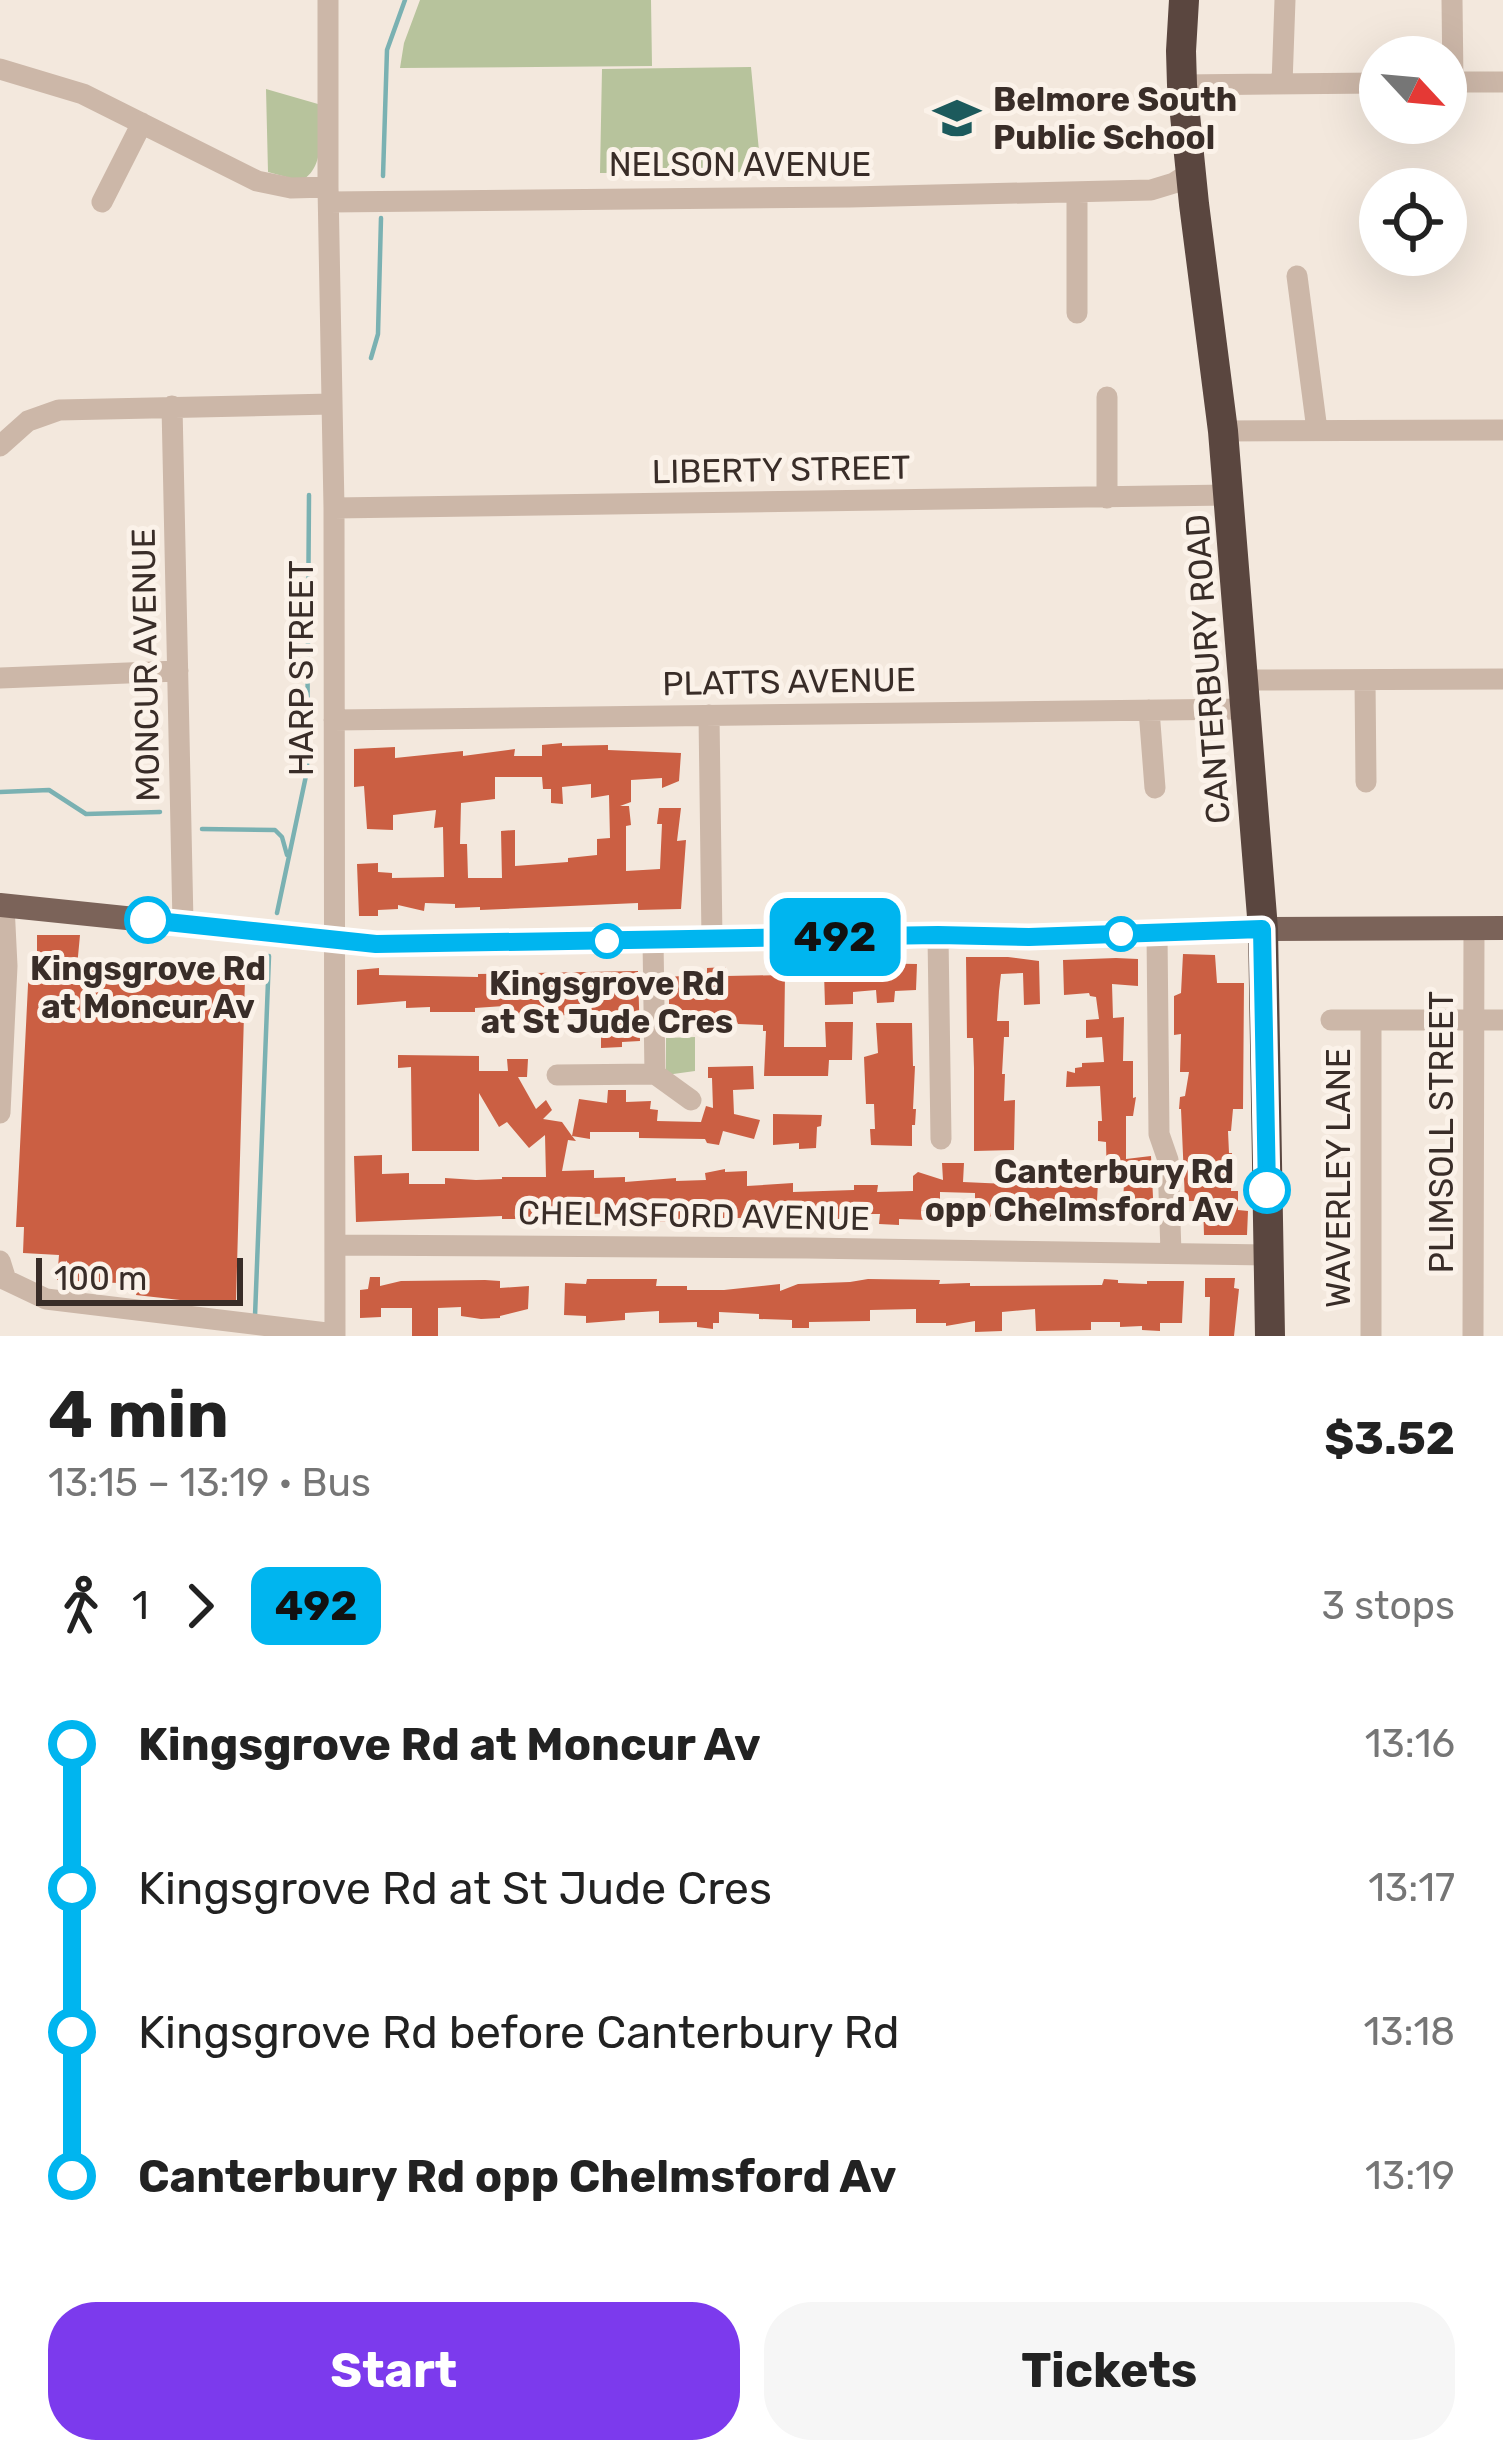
<!DOCTYPE html>
<meta charset="utf-8">
<style>
body{margin:0;font-family:Rubik,sans-serif;background:#f6f6f6;color:#222;height:100vh;display:flex;flex-direction:column;font-size:45px;white-space:nowrap}
*{box-sizing:border-box;margin:0}
p{font-size:39px;color:#767676}
.icon{flex:none;width:66px;height:66px;fill:none;stroke:currentColor;stroke-width:2;stroke-linecap:round;stroke-linejoin:round}
.map{position:relative;height:1336px;overflow:hidden}
.details{display:flex;flex-direction:column;background:#fff;flex:1}
.details>*{flex:none}
.badge{padding:0 24px;border-radius:18px;font-size:42px;line-height:78px}
.needle{width:78px;rotate:116deg}
.buttons{position:absolute;left:1359px;top:36px;display:grid;gap:24px}
.buttons a{display:grid;place-items:center;width:108px;height:108px;border-radius:50%;background:#fff;box-shadow:0 12px 48px #0002;font-size:60px}
.scale{position:absolute;left:36px;bottom:30px;width:207px;box-sizing:border-box;padding-left:12px;border:6px solid #392d28;border-top:0;font-size:33px;line-height:42px;white-space:nowrap;color:#392d28;-webkit-text-stroke:9px #fbf2e9;paint-order:stroke}
.map>.badge{position:absolute;translate:-50% -50%;box-shadow:0 0 0 6px #fff}
.legs{display:flex;align-items:center;gap:18px;height:132px;padding:0 48px;font-size:39px}
.legs p{margin-inline-start:auto}
.headline{display:flex;align-items:center;justify-content:space-between;height:204px;padding:0 48px}
h1{font-size:66px;font-weight:700;line-height:90px}
.button{display:flex;gap:24px;margin-top:auto;padding:24px 48px}
.button a{flex:1;height:138px;border-radius:48px;background:#7c3aed;color:#fff;font-size:48px;font-weight:700;line-height:138px;text-align:center}
.button a+a{background:#f6f6f6;color:#222}
ul{padding:0 48px;list-style:none}
li{display:flex;align-items:center;gap:42px;height:144px;font-size:45px}
li i{display:grid;place-items:center;width:18px;height:100%;margin:0 15px;background:currentColor}
li i::after{content:'';width:30px;height:30px;margin:-15px;border:9px solid;border-radius:50%;background:#fff}
li p{margin-inline-start:auto}
li:first-child i{background:linear-gradient(#0000 50%,currentColor 0)}
li:last-child i{background:linear-gradient(currentColor 50%,#0000 0)}
.map>svg:first-child{display:block}
</style>
<div class="map">
<svg width="1503" height="1336" viewBox="0 0 1503 1336">
<rect width="100%" height="100%" fill="#f3e8dd"/>
<path fill="#b7c39c" d="M420,0H651L652,66L400,68L404,43Z
M751,67L761,172L600,173L602,69Z
M266,89L318,104C319,131 327,166 301,181L268,172Z
M695,1037V1071L666,1075V1038Z"/>
<g fill="none" stroke-linecap="round" stroke-linejoin="round">
<path stroke="#7ab1b2" stroke-width="4.5" d="M383,176L387,50L405,0
M371,358L378,334L381,218
M0,792L49,790L86,814L160,812
M202,829L275,830L282,837L287,855
M277,913L307,771L309,495
M255,1316L269,956"/>
</g>
<path fill="#cb5f43" fill-rule="evenodd" d="M562,743V746L608,745V750L681,753L679,781L662,788V778L631,780V802L620,806H629L631,825L626,826V871L660,869L662,824H657L659,808H681L677,841L686,840L681,909L638,910V903L480,910V907L455,908V904L425,903L424,911L398,905V909L378,910V916H359L357,864L378,863V872L392,873V878L444,877L443,827L434,828L436,810L393,815V830L367,829L364,786L354,787V749L395,747V758L463,751V756L515,749L514,756H542V745ZM495,777H542L543,789H551V803L563,804L562,787L591,784V798L609,795L610,838L597,839V855L568,858V862L515,866V830L501,831L502,878H468L467,844H460L461,803L495,799Z
M37,935H80L77,967L130,969V974L245,978L236,1302L189,1301L136,1295L138,1284L57,1280L59,1255L23,1253L24,1227H16L29,965H37Z
M1183,954L1215,955L1217,983H1244L1243,1109H1233L1231,1131H1228L1229,1153H1232L1231,1191H1238V1210L1248,1211L1247,1235H1204L1203,1201H1185L1181,1109H1179L1180,1097L1185,1096L1189,1072H1180L1181,1034L1174,1035V996L1181,993Z
M966,957H1008L1039,961L1040,1004L1024,1005L1023,973L1001,974L999,991L997,1021H1009V1037H1004L1002,1074H1005L1004,1101L1015,1100L1014,1150L974,1151V1068L973,1038H967Z
M1116,958L1138,959V986L1112,984L1113,1018L1124,1017L1123,1061H1133V1098L1136,1097L1133,1116H1126V1159L1151,1156L1154,1218H1122L1124,1184H1107L1106,1142L1098,1141V1121H1102L1100,1086L1066,1087L1067,1071L1075,1073V1068L1082,1067V1063L1104,1062L1102,1037L1086,1038V1020L1099,1019L1096,997L1090,996L1089,993L1064,995L1063,960Z
M856,963L917,964L916,990L895,991L894,1002L877,1003L876,990L853,992V1004L825,1005L824,973L856,971Z
M726,967V976L785,975L784,1047H826L825,1022H853L852,1060H829L828,1076H764L766,1031H763V1025L738,1024L736,1019L721,1023L720,1018L708,1019V1014L669,1015V977L707,974V968Z
M379,968V975L478,977V974L638,971L640,1041L622,1042V1047L601,1048V1017H582V1013L550,1017L504,1018V1006L475,1008V1012H430V1007L406,1008V1001L357,1005V970Z
M876,1023H912L913,1066H915L913,1109H916L915,1125H912V1146L871,1145L870,1129H875L874,1104H866L864,1057L878,1053Z
M398,1055L479,1056V1071H508L507,1059H528L527,1077H518L536,1109L546,1100L552,1110L543,1119L562,1122L572,1136L579,1099L607,1103L608,1090H626V1102L651,1101L650,1109L658,1110L657,1121L701,1122L706,1106L713,1108L712,1078H708V1067L753,1066L754,1089L733,1090L734,1114L760,1120L754,1139L723,1131L719,1145L707,1143L705,1139L639,1138V1132H590V1139L572,1136L576,1141L568,1140L562,1171L594,1170V1178L625,1177V1182L676,1178V1181L706,1180L705,1173L725,1169V1172L747,1171V1186L793,1183V1192L854,1190V1185H878L877,1192L913,1191V1176L918,1172L943,1180L942,1163H964L963,1182L1030,1185L1029,1181L1055,1182V1167L1077,1168L1076,1182H1098L1096,1220L1047,1219V1221L1006,1222V1217L981,1216V1212L975,1211V1193L940,1192V1208H927L926,1220L899,1219V1225L879,1224L880,1214H841V1219H815V1224L752,1223V1218H702V1222H660V1217L630,1219V1213L588,1214V1217H560V1219H502V1216L356,1222L354,1156L382,1155V1174L409,1173V1184H445V1178L476,1180L502,1179V1177H546L545,1135L529,1148L507,1122L499,1127L479,1093V1151H412L411,1067L398,1068Z
M773,1114L822,1115L821,1126L817,1127L816,1148L799,1149V1143L773,1145Z
M370,1277H380V1286L401,1281L485,1280L500,1281V1288L529,1286L528,1309L500,1316V1318L481,1319L461,1316V1307L438,1308V1336H412V1308H381V1317L360,1318V1290L368,1289Z
M1205,1278H1235L1234,1288L1239,1289L1234,1336H1209L1210,1297H1205Z
M587,1279H657L656,1286H687V1290H724L780,1284V1291L798,1284L850,1282L868,1279L940,1280L939,1284L970,1283V1286L1102,1285L1104,1279L1118,1280V1283L1147,1284V1281H1184L1182,1323H1160V1331L1142,1330V1326L1120,1327V1322H1091V1330L1036,1331L1035,1309L1002,1312V1331L975,1332V1321L946,1326V1323H916V1309L870,1310V1321L809,1322V1328H792V1320L759,1319V1314L719,1312V1323H713V1329L697,1327V1322L659,1323V1311L625,1313V1320L586,1323V1316L564,1315L565,1283L586,1284Z"/>
<g fill="none" stroke-linecap="round" stroke-linejoin="round">
<path stroke="#ccb7a8" stroke-width="21" d="M328,0V187L334,508L335,1336
M1452,0L1453,82
M0,69L83,94L257,181L291,188L328,187
M1446,82H1503
M1282,84L1285,0
M1182,85L1380,83
M1077,192V313
M102,202L142,123
M329,202L850,197L1151,190L1174,183L1190,173
M1297,276L1317,430
M172,406L183,923
M1223,431L1503,430
M0,446L28,421L59,410L331,404
M1107,498V397
M334,508L1229,495
M0,678L178,671
M1244,680L1503,679
M1365,680L1366,782
M1149,710L1155,788
M709,715L712,940
M334,720L1246,709
M1157,933L1159,1134L1168,1160L1171,1253
M938,936L941,1139
M653,940L655,1074L691,1100
M1331,1020H1503
M557,1075L655,1074
M0,1113L7,966L4,905
M335,1245L807,1248L1268,1255
M0,1261L6,1280L46,1299L335,1334
M1371,1336V1020
M1473,1336L1474,928"/>
<path stroke="#7b6359" stroke-width="24" d="M0,905L376,944L938,936L1029,937L1263,929L1503,928"/>
<path stroke="#5a463f" stroke-width="30" d="M1184,0L1181,51L1182,85L1194,204L1223,431L1263,929L1270,1336"/>
</g>
<g fill="none" stroke-linecap="round" stroke-linejoin="round">
<defs>
<path id="line-1" d="M148,920L376,944L938,935L1029,937L1262,929L1267,1190"/>
</defs>
<use href="#line-1" stroke="#fff" stroke-width="27"/>
<use href="#line-1" stroke="#00b5ef" stroke-width="18"/>
</g>
<defs>
<symbol id="school-bare" viewBox="-9 -9 18 18"><path d="M0-5L7-2L0 1L-7-2ZM-4 1L0 2.5L4 1V4Q0 6-4 4Z" fill="#1c5a5c" stroke="#fbf2e9" stroke-width="2.5" paint-order="stroke"/></symbol>
</defs>
<g fill-rule="evenodd">
<use href="#school-bare" x="924" y="85" width="66" height="66"/>
</g>
<g fill="#fff" stroke="#00b5ef" stroke-width="6">
<circle cx="148" cy="920" r="21"/>
<circle cx="1121" cy="934" r="15"/>
<circle cx="607" cy="941" r="15"/>
<circle cx="1267" cy="1190" r="21"/>
</g>
<g text-anchor="middle" stroke-width="10" stroke-linejoin="round" paint-order="stroke">
<g font-size="33" font-weight="bold" fill="#392d28" stroke="#fbf2e9" text-anchor="start">
<text x="993" y="111">Belmore South<tspan x="993" dy="38">Public School</tspan></text>
</g>
<g font-size="33" fill="#392d28" stroke="#fbf2e9">
<text x="740" y="176">NELSON AVENUE</text>
<text transform="translate(781 469) rotate(-1)" y="12">LIBERTY STREET</text>
<text transform="translate(145 665) rotate(-91)" y="12">MONCUR AVENUE</text>
<text transform="translate(301 668) rotate(-90)" y="12">HARP STREET</text>
<text transform="translate(1207 669) rotate(-94)" y="12">CANTERBURY ROAD</text>
<text transform="translate(789 681) rotate(-1)" y="12">PLATTS AVENUE</text>
<text transform="translate(1441 1132) rotate(-90)" y="12">PLIMSOLL STREET</text>
<text transform="translate(1338 1178) rotate(-90)" y="12">WAVERLEY LANE</text>
<text transform="translate(694 1215) rotate(1)" y="12">CHELMSFORD AVENUE</text>
</g>
<g font-size="33" font-weight="bold" fill="#392d28" stroke="#fbf2e9">
<text x="148" y="980">Kingsgrove Rd<tspan x="148" dy="38">at Moncur Av</tspan></text>
<text x="607" y="995">Kingsgrove Rd<tspan x="607" dy="38">at St Jude Cres</tspan></text>
<text x="1234" y="1183" text-anchor="end">Canterbury Rd<tspan x="1234" dy="38">opp Chelmsford Av</tspan></text>
</g>
</g>
</svg>
<div class="buttons">
<a><svg class="needle" viewBox="-14 -14 28 28"><path d="M0-13l5 13h-10z" fill="#e53935"/><path d="M0 13l5-13h-10z" fill="#767676"/></svg></a>
<a><svg class="icon" aria-label="locate" viewBox="0 0 24 24"><circle cx="12" cy="12" r="6"/><path d="M12 2v4M12 18v4M2 12h4M18 12h4"/></svg></a>
</div>
<div class="scale">100 m</div>
<b class="badge" style="left:835px;top:937px;background:#00b5ef;color:#111">492</b>
</div>
<section class="details">
<div class="headline"><div><h1>4 min</h1><p>13:15 – 13:19 · Bus</p></div><b>$3.52</b></div>
<div class="legs"><svg class="icon" aria-label="walk" viewBox="0 0 24 24"><circle cx="13" cy="4" r="2"/><path d="M13 8l-2 6 4 7M11 14l-3 7M7 12l3-4h3l4 4"/></svg>1<svg class="icon" aria-label="forward" viewBox="0 0 24 24"><path d="M9 5l7 7-7 7"/></svg><b class="badge" style="background:#00b5ef;color:#111">492</b><p>3 stops</p></div>
<ul>
<li><i style="color:#00b5ef"></i><b>Kingsgrove Rd at Moncur Av</b><p>13:16</p></li>
<li><i style="color:#00b5ef"></i><span>Kingsgrove Rd at St Jude Cres</span><p>13:17</p></li>
<li><i style="color:#00b5ef"></i><span>Kingsgrove Rd before Canterbury Rd</span><p>13:18</p></li>
<li><i style="color:#00b5ef"></i><b>Canterbury Rd opp Chelmsford Av</b><p>13:19</p></li>
</ul>
<div class="button"><a>Start</a><a>Tickets</a></div>
</section>
